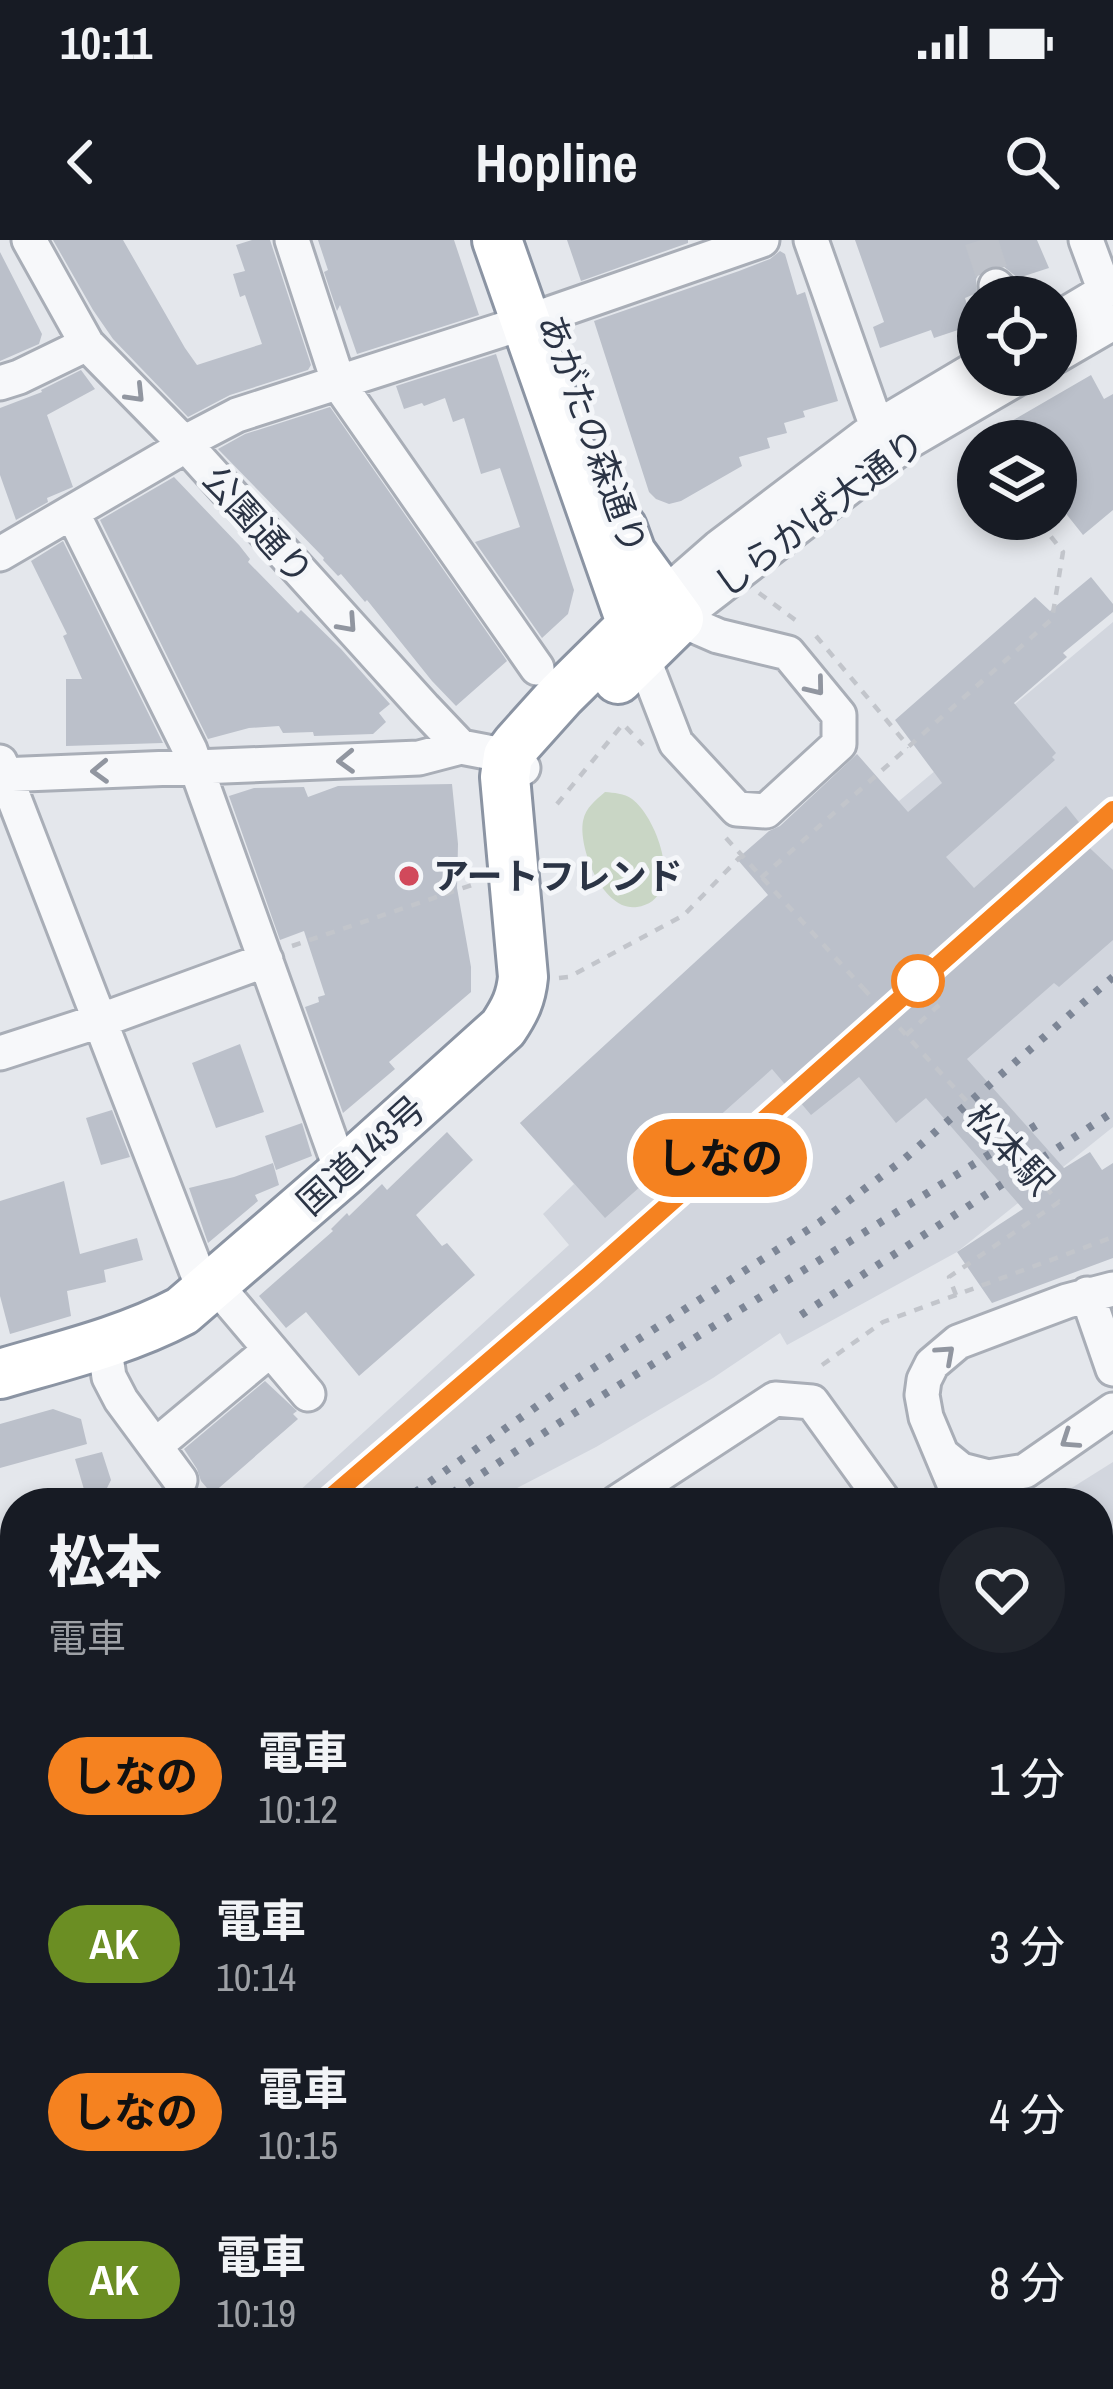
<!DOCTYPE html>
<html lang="ja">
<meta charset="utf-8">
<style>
body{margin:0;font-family:"Archivo Narrow","Noto Sans JP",sans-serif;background:#20242c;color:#f1f3f6;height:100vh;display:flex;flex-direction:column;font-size:45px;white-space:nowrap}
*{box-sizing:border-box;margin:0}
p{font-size:39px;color:#9ea1a6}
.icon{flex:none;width:66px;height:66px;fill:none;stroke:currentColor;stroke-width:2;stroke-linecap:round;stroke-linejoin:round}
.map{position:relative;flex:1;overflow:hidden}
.panel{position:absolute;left:0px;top:1248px;width:1113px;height:903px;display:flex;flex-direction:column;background:#171b24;border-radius:48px 48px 0 0;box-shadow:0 6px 18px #0003}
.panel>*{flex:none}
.badge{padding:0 24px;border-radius:39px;font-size:42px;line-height:78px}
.controls{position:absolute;left:957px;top:36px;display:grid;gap:24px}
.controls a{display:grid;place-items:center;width:120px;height:120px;border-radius:50%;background:#171b24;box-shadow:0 6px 18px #0003;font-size:60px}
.map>.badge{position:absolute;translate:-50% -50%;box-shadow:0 0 0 6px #fff}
.round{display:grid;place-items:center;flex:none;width:126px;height:126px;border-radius:63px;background:#20242c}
.headline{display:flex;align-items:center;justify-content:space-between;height:204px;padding:0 48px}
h1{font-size:57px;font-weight:800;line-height:90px}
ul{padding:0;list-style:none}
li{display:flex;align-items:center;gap:36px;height:168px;padding:0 48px}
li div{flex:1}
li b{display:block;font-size:45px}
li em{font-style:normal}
li .badge{min-width:132px;font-weight:700;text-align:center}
.status{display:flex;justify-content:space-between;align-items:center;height:84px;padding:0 60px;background:#171b24;direction:ltr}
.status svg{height:33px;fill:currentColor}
header{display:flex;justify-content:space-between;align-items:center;height:156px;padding:0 48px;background:#171b24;font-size:54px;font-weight:800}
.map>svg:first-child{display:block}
</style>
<div class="status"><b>10:11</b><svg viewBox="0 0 49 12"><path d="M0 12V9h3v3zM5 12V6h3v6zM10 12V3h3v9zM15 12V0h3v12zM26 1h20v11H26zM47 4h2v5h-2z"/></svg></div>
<header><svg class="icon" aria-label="back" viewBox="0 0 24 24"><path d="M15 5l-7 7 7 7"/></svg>Hopline<svg class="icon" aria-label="search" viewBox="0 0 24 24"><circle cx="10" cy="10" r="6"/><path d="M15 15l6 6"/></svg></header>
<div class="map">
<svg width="1113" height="2149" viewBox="0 0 1113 2149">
<rect width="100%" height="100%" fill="#e4e7ec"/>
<path fill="#d2d6de" d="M1113,382V887L957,1012L787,1105L780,1093L713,1138L596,1207L488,1263H286L569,1005L543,974L574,944L520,883L890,552L899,561Z
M1113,1222V1365L1098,1369V1263H1058L1062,1254Z
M15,1509V1614L0,1627V1522Z"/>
<path fill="#c9d6c5" d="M605,552C614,553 624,553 632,559C658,578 687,660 637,667C603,672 578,608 583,581C586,567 595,561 605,552Z"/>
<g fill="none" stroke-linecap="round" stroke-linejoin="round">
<path stroke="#9fb4cc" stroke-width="8" d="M1098,1955L1113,1950
M720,2149L725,2136"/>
</g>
<path fill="#bbc0ca" d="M53,0H123L185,108L197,125L262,104L245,55L240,57L233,34L245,31L236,5L252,0H270L311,125L308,130L230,155L188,177L113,99L93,70Z
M318,0H454L479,75L357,114L340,65L337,71L324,32L328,30Z
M567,0H688V3L581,41Z
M855,0H1037L1049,28L1018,38L1003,26H989L980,32L976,39L977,53L965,58L973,85L934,98L931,90L880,108L873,87L884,82Z
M780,11L785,14L797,55L805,52L838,161L803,171L805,177L784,183L787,193L767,198L770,208L739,217L742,226L681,261L669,264L656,259L649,252L594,81L739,31L770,19Z
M0,12L42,94L39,104L0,121Z
M496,114L574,350L568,374L542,398L475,302L520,287L500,228L481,234L464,178L453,182L445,158L424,166L422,163L404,169L396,146Z
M81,130L95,149L47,175L73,247L47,258L48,262L16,280L0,235V168L42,152L41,150Z
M1091,135L1104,159L1113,154V270L1083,295L1056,261V201H1021L1010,182Z
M330,167L507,421L456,466L432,441L367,360L365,362L341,334L338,336L323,320L324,318L218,209L245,194Z
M174,237L239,305L250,319L248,322L298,373L301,370L341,409L390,464L379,473L386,482L373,494L314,496L313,492L283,493L279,486L249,488L208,499L100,280Z
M63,301L163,503L66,506V439H82L63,396L67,394L31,321Z
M1091,337L1113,364V372L1063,413L1067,417L1014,463L1056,513L1052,517L1055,520L946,617L974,648L1066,566L1082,586L1075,594L1113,630V700L1059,747L1054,743L967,819L1064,928L1090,912L1102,930L1113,923V1018L992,1063L957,1012L1023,969L926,858L896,883L859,837L811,875L772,829L605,978L520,883L768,655L737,619L769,591L780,586L857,514L908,572L942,543L895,480L1035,357L1050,371Z
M452,544L458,604L457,648L471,727V752L389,822L395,829L343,873L305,767L319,762L318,757L325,755L304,691L280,700L229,556L254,548L304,547L308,557L338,546Z
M240,804L264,872L216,888L192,823Z
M112,870L130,917L101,925L86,878Z
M302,883L312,916L276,930L265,896Z
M447,892L473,920L416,975L442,1006L447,1003L475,1035L359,1136L306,1072L286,1088L259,1056L333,991L331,989L347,973L349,976L382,944L387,950Z
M273,923L279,945L255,955L258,961L208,1003L189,948L234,937Z
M64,941L80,1014L137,998L143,1020L104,1030L106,1042L67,1051L71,1076L10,1094L0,1056V961Z
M265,1141L297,1171L293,1174L298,1179L212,1254L201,1241L197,1229L184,1209Z
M53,1169L81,1179L87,1204L0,1228V1184Z
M102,1212L111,1240L106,1250L111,1263H88L75,1219Z"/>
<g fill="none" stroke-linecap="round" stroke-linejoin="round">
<path stroke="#bfc3cb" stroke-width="33" stroke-dasharray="33 16" stroke-linecap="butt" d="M981,0L996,46"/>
<defs>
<path id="minor" d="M29,0L87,104L185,204L424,468L461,507L508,516L523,528
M292,0L339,144L537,428
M811,0L877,187
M1086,0L1113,73
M996,46L1007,57
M1056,80L1113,46
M1056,116L1113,83
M0,143L19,137L87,104
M72,272L190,510L342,933
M0,314L173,213L193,198L237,175L526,82L762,0
M647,370L719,307L877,187L978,127
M642,415L676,503L737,569L766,571L839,504V475L788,413L718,396L679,379L908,202L1023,135
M0,522L205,1053
M0,535L419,518L461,507
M0,813L99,781L266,720
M215,1044L308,1154
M1087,1054L1113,1129
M104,1103L109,1137L121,1160L180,1240
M155,1206L270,1110
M945,1217L961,1230L988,1237L1025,1231L1113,1170
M616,1263L775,1159L812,1162L885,1263
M962,1263L926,1177L922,1155L924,1140L932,1124L958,1102L1067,1061L1113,1049
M1098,1385L1113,1380
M1098,1566L1113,1615
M0,1695L15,1707
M1098,1726L1113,1720
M0,2095L15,2088
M219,2136L222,2149
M421,2136L427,2149
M311,2149L319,2136
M1105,2149L1113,2146"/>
<path id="highway" d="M618,439L679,379L631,313L622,288
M0,1134C61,1116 125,1101 182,1071L342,933L503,788C515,770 521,758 523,737L505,537L508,516L517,504L561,455L632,385L497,0
M0,1478L15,1495
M553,2136L559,2149"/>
</defs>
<use href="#minor" stroke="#a9aeb7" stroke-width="39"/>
<use href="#highway" stroke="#8b94a3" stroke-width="54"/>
<path stroke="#c2c5cb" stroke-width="4.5" stroke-dasharray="9 9" stroke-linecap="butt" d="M759,353L798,382
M816,396L909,507
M557,564L623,484L643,505
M726,598L863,748
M761,638L1052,379L1063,312L1037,279
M292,706L475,644
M559,738L569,737L684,675L741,616
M906,795L939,765
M956,1055L949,1037L1059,962
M822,1125L883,1082L1113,997"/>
<use href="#minor" stroke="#f7f8fa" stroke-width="33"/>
<use href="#highway" stroke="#fff" stroke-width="48"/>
<path stroke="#7d8696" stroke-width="8" stroke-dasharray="6 12" stroke-linecap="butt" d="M801,1075L1113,872
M325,1263L588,1036L1113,570
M400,1263L564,1147L820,982L902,921L1113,737
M437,1263L576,1172L1043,881
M0,1544L15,1531
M0,1605L15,1592"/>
<path stroke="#c2c5cb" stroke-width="4.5" stroke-dasharray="9 9" stroke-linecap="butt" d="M863,748L1059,962"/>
</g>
<defs><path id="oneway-chevron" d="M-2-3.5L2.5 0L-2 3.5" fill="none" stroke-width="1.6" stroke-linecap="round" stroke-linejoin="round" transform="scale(3)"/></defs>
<g stroke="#9196a0">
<use href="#oneway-chevron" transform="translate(136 154) rotate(46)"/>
<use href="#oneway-chevron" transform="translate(348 384) rotate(48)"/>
<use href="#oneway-chevron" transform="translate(816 447) rotate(51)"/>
<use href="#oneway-chevron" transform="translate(346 521) rotate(178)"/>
<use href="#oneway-chevron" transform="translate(100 531) rotate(178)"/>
<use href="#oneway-chevron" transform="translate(946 1114) rotate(-42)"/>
<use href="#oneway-chevron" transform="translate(1069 1200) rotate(146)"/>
</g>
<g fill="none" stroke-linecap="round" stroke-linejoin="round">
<defs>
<path id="line" d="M324,1263L588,1036L1113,570"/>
</defs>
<use href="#line" stroke="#fff" stroke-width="27"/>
<use href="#line" stroke="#f58220" stroke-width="18"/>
</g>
<circle fill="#d1495b" stroke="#f4f6f9" stroke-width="4.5" cx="409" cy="636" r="12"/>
<circle fill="#fff" stroke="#f58220" stroke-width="6" cx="918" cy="741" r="24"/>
<g text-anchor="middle" stroke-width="10" stroke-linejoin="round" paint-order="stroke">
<g font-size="36" fill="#2b3445" stroke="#f4f6f9">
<text transform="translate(593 194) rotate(70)" y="13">あがたの森通り</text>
<text transform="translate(819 273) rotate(-37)" y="13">しらかば大通り</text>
<text transform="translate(258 285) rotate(48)" y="13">公園通り</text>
<text transform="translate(1010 909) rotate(47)" y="13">松本駅</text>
<text transform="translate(361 915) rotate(-42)" y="13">国道143号</text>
</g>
<g font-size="36" font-weight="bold" fill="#2b3445" stroke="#f4f6f9" text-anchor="start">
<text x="433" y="649">アートフレンド</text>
</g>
</g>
</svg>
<div class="controls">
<a><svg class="icon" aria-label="locate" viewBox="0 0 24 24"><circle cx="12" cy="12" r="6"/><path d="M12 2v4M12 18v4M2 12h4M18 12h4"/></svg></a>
<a><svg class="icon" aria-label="layers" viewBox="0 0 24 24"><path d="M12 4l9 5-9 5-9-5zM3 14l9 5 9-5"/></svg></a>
</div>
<b class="badge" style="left:720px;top:918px;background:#f58220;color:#111">しなの</b>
<section class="panel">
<div class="headline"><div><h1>松本</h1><p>電車</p></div><a class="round"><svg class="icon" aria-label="heart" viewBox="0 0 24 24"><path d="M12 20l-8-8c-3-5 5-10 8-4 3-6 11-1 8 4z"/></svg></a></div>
<ul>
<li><span class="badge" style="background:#f58220;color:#111">しなの</span><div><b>電車</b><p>10:12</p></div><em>1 分</em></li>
<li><span class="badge" style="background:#6b8e23;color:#fff">AK</span><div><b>電車</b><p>10:14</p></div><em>3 分</em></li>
<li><span class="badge" style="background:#f58220;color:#111">しなの</span><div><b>電車</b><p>10:15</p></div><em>4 分</em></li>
<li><span class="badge" style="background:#6b8e23;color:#fff">AK</span><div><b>電車</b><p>10:19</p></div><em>8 分</em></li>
</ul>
</section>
</div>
